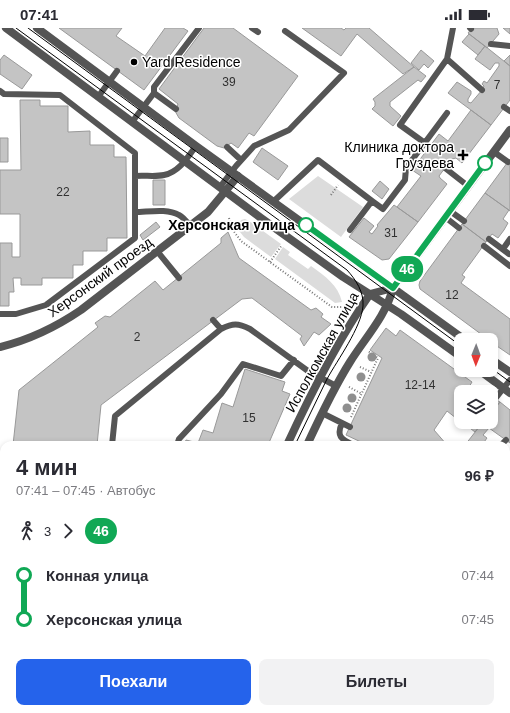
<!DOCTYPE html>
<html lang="ru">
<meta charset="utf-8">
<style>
body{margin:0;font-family:Helvetica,sans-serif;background:#f2f2f3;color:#2b2b33;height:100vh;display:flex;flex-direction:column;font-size:15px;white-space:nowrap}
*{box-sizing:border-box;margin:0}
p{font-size:13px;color:#7c7c81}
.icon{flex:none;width:22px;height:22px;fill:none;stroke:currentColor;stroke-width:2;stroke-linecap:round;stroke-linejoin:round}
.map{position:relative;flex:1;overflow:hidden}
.panel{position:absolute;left:0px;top:413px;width:510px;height:272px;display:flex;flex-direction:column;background:#fff;border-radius:12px 12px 0 0;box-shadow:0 2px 6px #0003}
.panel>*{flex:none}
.badge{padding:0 8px;border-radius:13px;font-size:14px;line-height:26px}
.needle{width:26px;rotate:181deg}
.controls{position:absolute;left:454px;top:305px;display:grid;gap:8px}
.controls a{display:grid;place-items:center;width:44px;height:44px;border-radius:8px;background:#fff;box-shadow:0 2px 6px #0003;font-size:20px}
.map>.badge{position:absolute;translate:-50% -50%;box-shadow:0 0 0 2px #fff}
.legs{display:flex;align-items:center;gap:6px;height:44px;padding:0 16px;font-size:13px}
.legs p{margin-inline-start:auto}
.headline{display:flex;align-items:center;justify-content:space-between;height:68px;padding:0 16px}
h1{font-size:22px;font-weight:700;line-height:30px}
.primary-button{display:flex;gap:8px;margin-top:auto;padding:8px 16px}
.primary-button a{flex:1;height:46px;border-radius:8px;background:#2563eb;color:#fff;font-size:16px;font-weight:700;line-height:46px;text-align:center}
.primary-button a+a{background:#f2f2f3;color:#2b2b33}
ul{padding:0 16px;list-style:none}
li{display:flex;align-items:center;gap:14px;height:44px;font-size:15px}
li i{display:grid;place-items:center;width:6px;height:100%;margin:0 5px;background:currentColor}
li i::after{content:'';width:10px;height:10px;margin:-5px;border:3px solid;border-radius:50%;background:#fff}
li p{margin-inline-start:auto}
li:first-child i{background:linear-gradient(#0000 50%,currentColor 0)}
li:last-child i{background:linear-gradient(currentColor 50%,#0000 0)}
.status{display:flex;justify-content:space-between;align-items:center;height:28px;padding:0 20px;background:#fff;direction:ltr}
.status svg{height:11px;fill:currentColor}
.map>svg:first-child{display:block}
</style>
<div class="status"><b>07:41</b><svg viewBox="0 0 49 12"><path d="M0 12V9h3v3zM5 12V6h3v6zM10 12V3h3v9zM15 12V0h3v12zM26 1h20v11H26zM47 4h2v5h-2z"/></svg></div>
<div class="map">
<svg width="510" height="685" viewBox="0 0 510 685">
<rect width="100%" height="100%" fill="#fff"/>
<path fill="#dcdcdc" d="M318,148L363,179L341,209L289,171Z
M245,191L249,193L281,216L271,229L244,209L236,199L241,192Z
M283,219L290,224L288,227L308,241L311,238C325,248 338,257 342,274L335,275L275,231Z
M506,557L510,559V580L506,587Z
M311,681H337L335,683L326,685H311Z"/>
<path fill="#c4c4c4" stroke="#999" d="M59,0H122L116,8L145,28L165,0H183L188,3L144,62Z
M204,0H233L298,48L254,108L249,105L238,120L231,115L224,120L217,118L179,90L175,83L178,76L159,61Z
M302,0H341L344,2L346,0H369L414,39L403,46L357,6L341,28Z
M472,0H497L499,6L487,20L468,5Z
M503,0H510V6Z
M469,6L485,18L478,27L462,14Z
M485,18L510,38V72L491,97L448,65L457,54L471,63V66L468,71V74L471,75L482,62L484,58L482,56L484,53L487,55L499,38V35H495L490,42L475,31Z
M421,22L434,33L428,40L424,36L419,42L411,35Z
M4,27L32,47L22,61L0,46V32Z
M510,27V38L504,33Z
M414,39L426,48L421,54L418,52L390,74V78L401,88L393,98L372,81L375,78V74L373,71Z
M20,72H40V78H68V104L90,103V117H114V129H126L127,210H107V223H83V237H73V250H42V257H21V250H13L14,264H9V278H0V215H12V229H20V186H0V142H21Z
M471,82L491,97L462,135L456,130L452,131L445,140L439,148L440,150L447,156L418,194L397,179L421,148L412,142L439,106L448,113Z
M0,110H8V134H0Z
M262,120L288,138L278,152L253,134Z
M510,131V183L485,165Z
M153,152H165V177H153Z
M380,153L389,161L382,171L372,163Z
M485,165L509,182L503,191L508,195L504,202L498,210L492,206L486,214L462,196Z
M394,177L418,194L389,231L382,232L349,209L364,190L374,198L369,204L372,206L378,198L377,197Z
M156,194L160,199L143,212L140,207Z
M462,196L486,214L462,247L465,249L461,255L510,291V327L491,314V312H489L420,261L419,257L420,253Z
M228,204L239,230L311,282L316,280L323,286L321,289L331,296L319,307L314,304L304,318L300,311L302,308L252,270L242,271L101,377L97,417H13L19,362L98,299L95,295L105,288L110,289L155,253L163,262L221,215V210Z
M386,300L396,308L400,302L472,354L469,359L476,364H461V394L447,383L434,402L447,417H360L361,414L346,407L382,330L370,322Z
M245,341L285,354L282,363L290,366L268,417H184L186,412L198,415L203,402L213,405L222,375L233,379Z
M492,369L500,374L491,385V370Z
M500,374L510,382V415L489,400L483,407L487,410L482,417H465L483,394H491V385Z
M462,394H483L475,404Z
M510,429V455L506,461V435Z
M510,455V507L506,512V461Z
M4,503V531H1Z
M510,530V545L506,543V536Z
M510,583V618L508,621H506V589Z
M0,608L4,609V629L0,628Z
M506,667L510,669V685H492L491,681H506Z
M7,681H44L43,685H7Z
M44,681H56V685H43Z
M112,681H129L128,685H111Z
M169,681H204V685H169Z
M268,681H300V685H267Z
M479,681H491L492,685H460Z
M389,682V685H377V684Z"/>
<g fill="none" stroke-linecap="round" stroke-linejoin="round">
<path stroke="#777" stroke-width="2" stroke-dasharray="1 2" stroke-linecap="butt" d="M331,167L338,157
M229,190L232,201L241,213L332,279H345
M270,234L282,217
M360,339L371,344
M349,359L362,366
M351,389L378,330L368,323
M262,685V681
M337,685L340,681"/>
<path stroke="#555" stroke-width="6" d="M252,0L258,4
M453,0L447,31L482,62
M470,0L471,1
M491,16L510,18
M0,63L4,66L60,67L135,125V210L46,277L16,286H0
M154,65V59L199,0
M98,69L117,43
M504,79L510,83
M132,94L154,65L176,81
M425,115L400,97L447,31
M227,119L241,132
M494,124L508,134
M445,140L468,158
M135,148C144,147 155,149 164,147C179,144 188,129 196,118
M220,159L236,138L254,118L289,102L344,45L285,3
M274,173L318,132L372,173L350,202
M372,173L383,181L405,152L406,140L447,85
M450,183L464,193
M135,184C148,184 167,180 179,187C183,189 187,194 190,198
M445,189L459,200
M489,211L509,226
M484,218L510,238
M503,221L510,211
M157,223L179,250
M213,292L221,301
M495,371L510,352
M322,385L350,399
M342,395C336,408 341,411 353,417
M112,417L115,388L221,301C233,295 238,295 250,301L308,343L336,358
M177,417L179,411L221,366L243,336L281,348L294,332
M501,417L506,412
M506,525L510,519
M0,547L4,548
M0,581L4,582
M506,633L510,635
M506,655L510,648
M394,681L395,685
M446,681L447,685
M476,681L477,682
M63,685V681
M104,685L105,681
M153,685L154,681
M305,685L306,681
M353,685L374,681"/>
<path stroke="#555" stroke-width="8" d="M0,319C29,312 56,299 81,282L208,184L238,148"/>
<path stroke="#555" stroke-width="8" d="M6,0L261,190L343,249L401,286L461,329
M37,0L196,118L465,312
M491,331L510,344
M479,342L510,365
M287,417C311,365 337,313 370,266L393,260
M307,417C320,389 333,361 350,334C365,310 386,288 393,260L510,102
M217,685V681
M234,685L235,681"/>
<path stroke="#000" stroke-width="1" d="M16,0L347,242C356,252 364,264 363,278C361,300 338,331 327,351C316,373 306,395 295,417
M28,0L461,318
M491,340L510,354
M224,685L225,681"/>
</g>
<g fill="#8f8f8f">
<circle cx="372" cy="329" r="4.5"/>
<circle cx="361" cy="349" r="4.5"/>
<circle cx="352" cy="370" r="4.5"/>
<circle cx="347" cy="380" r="4.5"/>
</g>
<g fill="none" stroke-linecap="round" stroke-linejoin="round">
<defs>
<path id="line-1" d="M306,197L393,260L485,135"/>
</defs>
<use href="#line-1" stroke="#fff" stroke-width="9"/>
<use href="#line-1" stroke="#10a855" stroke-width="6"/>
</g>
<g fill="#000" stroke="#fff" stroke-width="1.5">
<circle cx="134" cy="34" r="4"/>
<path d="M461 121h4v4h4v4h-4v4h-4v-4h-4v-4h4z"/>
</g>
<g fill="#fff" stroke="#10a855" stroke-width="2">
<circle cx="485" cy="135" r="7"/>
<circle cx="306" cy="197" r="7"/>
</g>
<g text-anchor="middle" stroke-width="3" stroke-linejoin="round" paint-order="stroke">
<g font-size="12" fill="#313131">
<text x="229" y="58">39</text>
<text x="497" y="61">7</text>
<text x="63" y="168">22</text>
<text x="391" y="209">31</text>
<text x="452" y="271">12</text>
<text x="137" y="313">2</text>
<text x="420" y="361">12-14</text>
<text x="249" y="394">15</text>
</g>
<g font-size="14" fill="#000" stroke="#fff" text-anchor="start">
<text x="142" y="39">Yard Residence</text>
<text x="454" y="124" text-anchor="end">Клиника доктора<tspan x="454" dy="16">Груздева</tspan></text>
</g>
<g font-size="14" font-weight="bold" fill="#000" stroke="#fff" text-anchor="end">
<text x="295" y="202">Херсонская улица</text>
</g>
<g font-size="14" fill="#000" stroke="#fff">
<text transform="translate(100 249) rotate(-36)" y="5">Херсонский проезд</text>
<text transform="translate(322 324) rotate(-61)" y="5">Исполкомская улица</text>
</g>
</g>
</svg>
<div class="controls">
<a><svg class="needle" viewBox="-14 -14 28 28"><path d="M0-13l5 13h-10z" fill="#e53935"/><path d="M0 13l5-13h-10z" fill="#7c7c81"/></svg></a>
<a><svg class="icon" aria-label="layers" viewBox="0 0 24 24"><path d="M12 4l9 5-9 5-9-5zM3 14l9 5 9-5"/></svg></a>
</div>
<b class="badge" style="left:407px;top:241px;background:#10a855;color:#fff">46</b>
<section class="panel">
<div class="headline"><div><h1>4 мин</h1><p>07:41 – 07:45 · Автобус</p></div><b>96 ₽</b></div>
<div class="legs"><svg class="icon" aria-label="walk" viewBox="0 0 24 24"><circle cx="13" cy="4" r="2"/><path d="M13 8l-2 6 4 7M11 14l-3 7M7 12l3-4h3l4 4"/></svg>3<svg class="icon" aria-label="forward" viewBox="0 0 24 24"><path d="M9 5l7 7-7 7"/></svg><b class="badge" style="background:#10a855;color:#fff">46</b></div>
<ul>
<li><i style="color:#10a855"></i><b>Конная улица</b><p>07:44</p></li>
<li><i style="color:#10a855"></i><b>Херсонская улица</b><p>07:45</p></li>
</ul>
<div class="primary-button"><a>Поехали</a><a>Билеты</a></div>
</section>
</div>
